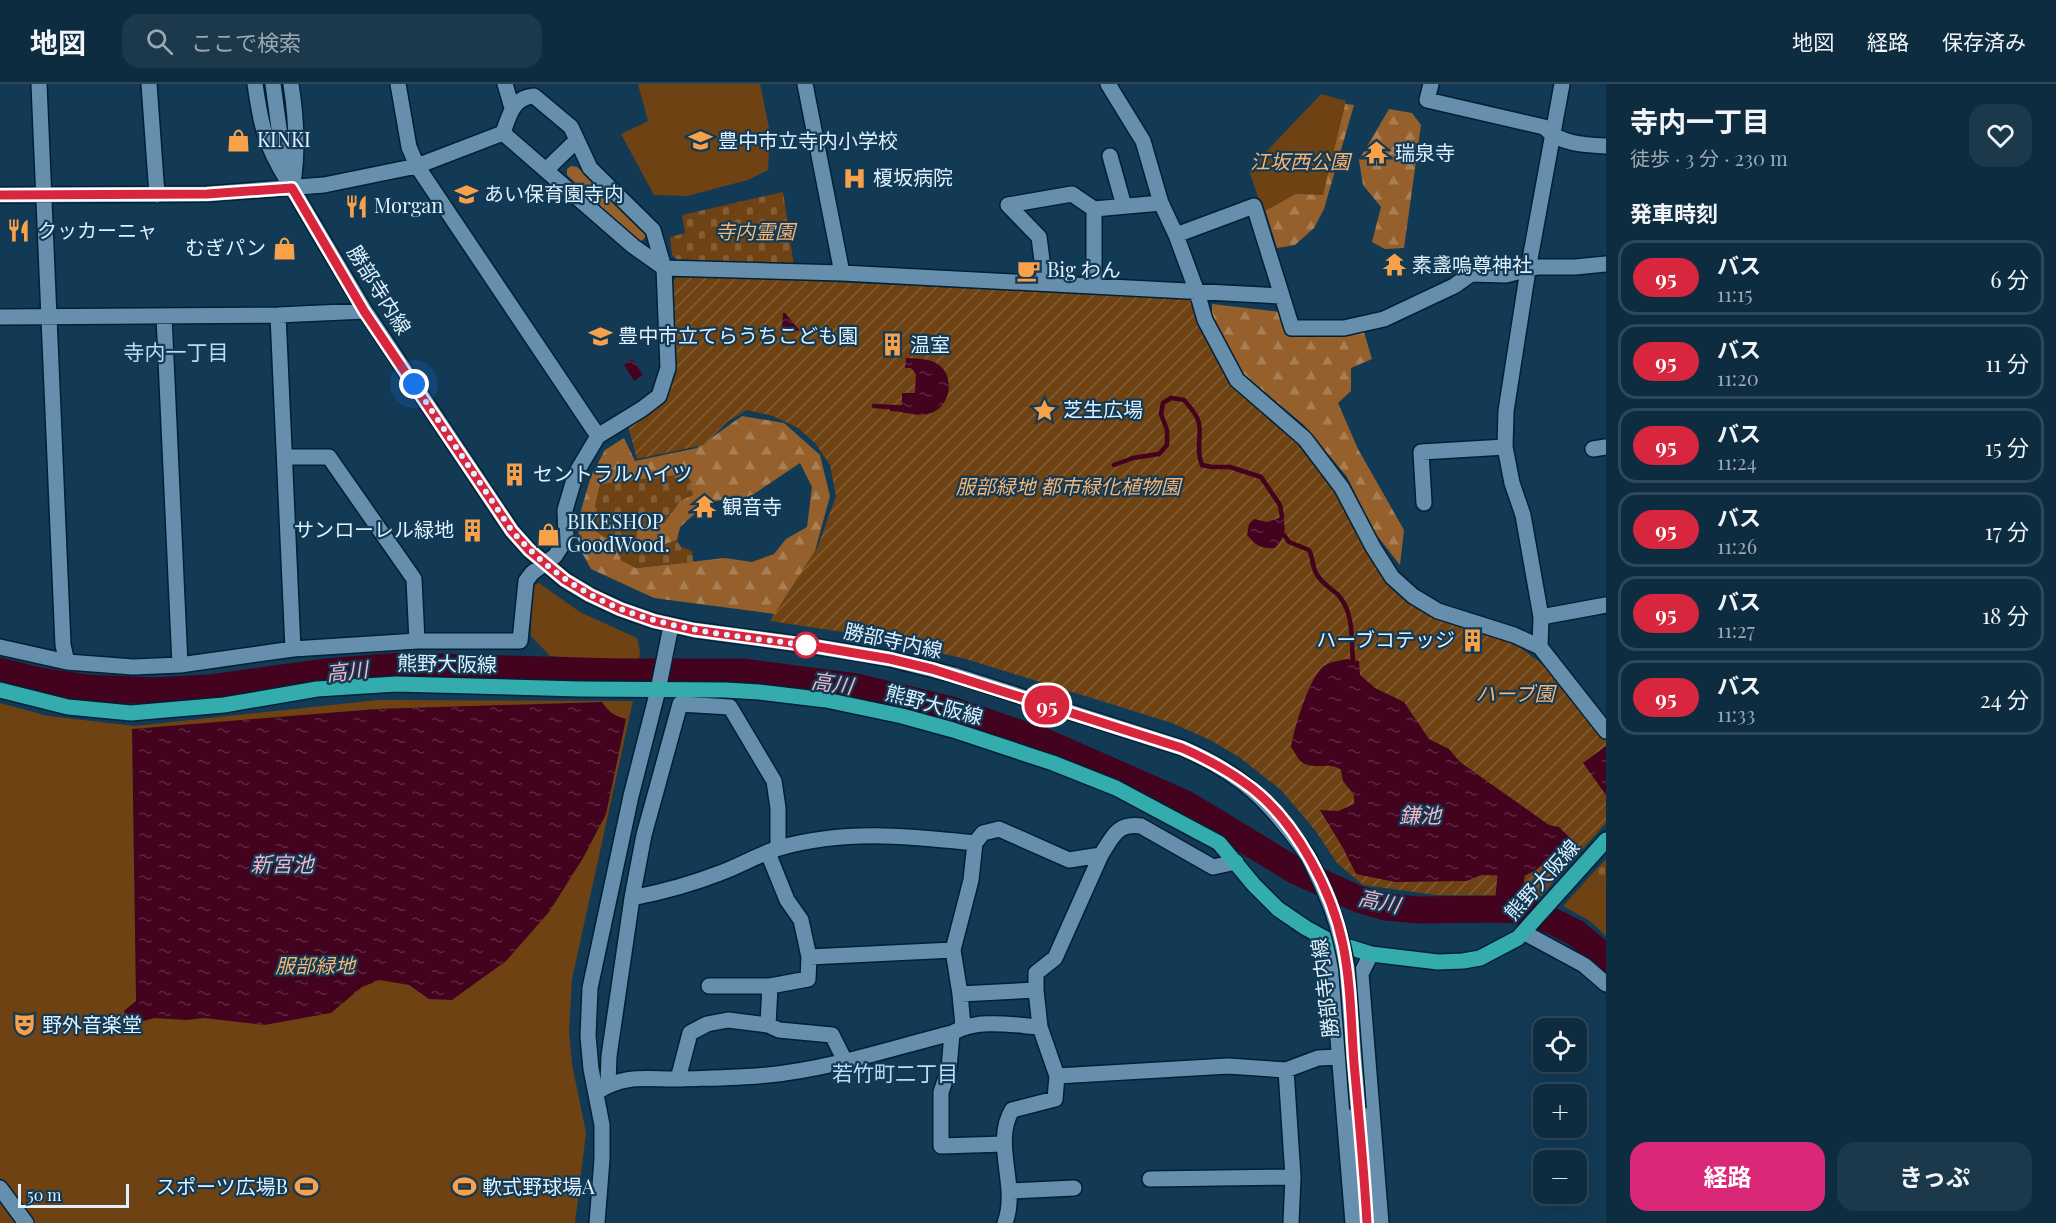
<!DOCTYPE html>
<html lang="ja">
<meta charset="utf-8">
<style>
body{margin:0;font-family:"Playfair Display","Noto Sans JP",serif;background:#1c384b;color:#f1f3f6;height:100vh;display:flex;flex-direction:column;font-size:22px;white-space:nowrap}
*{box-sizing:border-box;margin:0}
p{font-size:20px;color:#9ba7b1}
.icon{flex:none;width:33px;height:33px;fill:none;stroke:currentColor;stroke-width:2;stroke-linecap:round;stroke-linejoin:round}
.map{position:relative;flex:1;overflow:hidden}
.side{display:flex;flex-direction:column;background:#0e2c40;width:450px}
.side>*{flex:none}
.badge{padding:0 12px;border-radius:20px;font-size:21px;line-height:39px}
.tools{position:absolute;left:1533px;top:934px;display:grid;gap:12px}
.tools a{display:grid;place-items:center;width:54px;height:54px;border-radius:12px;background:#0e2c40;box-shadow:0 6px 24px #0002,0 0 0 2px #2e4859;font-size:30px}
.scale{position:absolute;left:18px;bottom:15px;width:111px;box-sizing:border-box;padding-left:6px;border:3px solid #dff0fe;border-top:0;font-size:16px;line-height:21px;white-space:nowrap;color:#dff0fe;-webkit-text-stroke:4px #123a55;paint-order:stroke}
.you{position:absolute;width:30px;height:30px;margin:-15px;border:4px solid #fff;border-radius:50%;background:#1a73e8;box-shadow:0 0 0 9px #1a73e833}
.map>.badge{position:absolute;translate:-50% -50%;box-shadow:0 0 0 3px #fff}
h2{padding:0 24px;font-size:22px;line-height:54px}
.round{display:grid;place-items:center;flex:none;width:63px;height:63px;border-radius:18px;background:#1c384b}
.summary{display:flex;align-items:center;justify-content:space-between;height:102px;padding:0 24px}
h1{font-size:28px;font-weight:700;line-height:45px}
.action{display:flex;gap:12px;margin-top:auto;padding:12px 24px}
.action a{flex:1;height:69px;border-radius:18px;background:#db2777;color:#fff;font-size:24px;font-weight:700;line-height:69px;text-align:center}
.action a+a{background:#1c384b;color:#f1f3f6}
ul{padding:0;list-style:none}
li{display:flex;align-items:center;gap:18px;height:75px;margin:0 12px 9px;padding:0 12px;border:3px solid #2e4859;border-radius:18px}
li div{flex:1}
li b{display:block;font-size:22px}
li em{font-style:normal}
li .badge{min-width:66px;font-weight:700;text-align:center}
header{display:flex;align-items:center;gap:36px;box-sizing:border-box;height:84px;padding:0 30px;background:#0e2c40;border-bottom:2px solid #2e4859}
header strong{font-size:28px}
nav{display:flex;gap:33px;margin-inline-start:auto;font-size:21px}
.search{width:420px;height:54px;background:#1c384b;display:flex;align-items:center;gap:15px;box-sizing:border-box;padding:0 21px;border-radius:18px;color:#9ba7b1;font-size:22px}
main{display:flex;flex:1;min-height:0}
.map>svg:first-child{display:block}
</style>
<header>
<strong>地図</strong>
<div class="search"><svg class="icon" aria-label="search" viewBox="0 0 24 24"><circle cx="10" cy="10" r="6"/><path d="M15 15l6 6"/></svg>ここで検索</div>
<nav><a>地図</a><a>経路</a><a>保存済み</a></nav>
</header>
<main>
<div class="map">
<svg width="1606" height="1139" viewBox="0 0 1606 1139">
<defs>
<pattern id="forest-firs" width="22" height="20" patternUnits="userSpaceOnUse" patternTransform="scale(1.5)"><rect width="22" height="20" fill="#95602b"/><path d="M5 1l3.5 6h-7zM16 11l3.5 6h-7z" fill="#a87f55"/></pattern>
<pattern id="cemetery-stones" width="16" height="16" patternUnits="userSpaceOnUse" patternTransform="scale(1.5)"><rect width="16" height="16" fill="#6e4213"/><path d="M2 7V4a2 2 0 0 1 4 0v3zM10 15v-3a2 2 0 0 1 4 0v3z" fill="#825e36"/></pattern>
<pattern id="garden-furrows" width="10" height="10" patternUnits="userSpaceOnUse" patternTransform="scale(1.5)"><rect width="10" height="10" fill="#6e4213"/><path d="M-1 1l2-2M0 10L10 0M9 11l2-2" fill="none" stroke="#825e36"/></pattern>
<pattern id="water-ripples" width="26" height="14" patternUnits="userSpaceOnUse" patternTransform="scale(1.5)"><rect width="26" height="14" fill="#43021d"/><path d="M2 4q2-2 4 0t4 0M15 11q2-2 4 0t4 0" fill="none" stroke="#5e273f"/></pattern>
</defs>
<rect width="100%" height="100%" fill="#123a55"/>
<path fill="url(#forest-firs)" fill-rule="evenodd" d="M1324,17L1354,21L1324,125L1314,144L1295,161L1277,164L1254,90Z
M1389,25L1412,29L1421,41L1404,164L1385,165L1372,158L1381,123L1363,101L1359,76Z
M571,82L577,83L645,148V154L641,157H637L567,91V85Z
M1212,220L1280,228L1288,251L1323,252L1364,248L1372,275L1351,284V307L1338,319L1358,365L1404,446L1400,481L1375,449L1347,393L1304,341L1241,288L1212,232Z
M742,332L784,339L820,371L830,412L803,511L782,531L654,514L591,485L580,465L578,437L591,392L605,366L624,354L635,377L697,364ZM800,379L812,403L807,443L786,455L774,470L752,478L725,474L636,484L621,476L613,458L690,395L680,417L664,439L637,442V455L660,462L677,456L680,443L708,418L751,412Z"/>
<path fill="url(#cemetery-stones)" d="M783,108L794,182L680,178L672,171L670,153L685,149L682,131Z
M684,390L690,395L693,411L680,417L664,439L637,442V455L660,462L677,456L680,462L692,467L693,478L636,484L621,476L613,458L590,444L600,400Z
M1606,775V806L1592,790Z"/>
<path fill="#6e4213" d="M638,0H760L770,49L768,86L748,96L687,112L654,111L621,50L648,37Z
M1321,10L1346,17L1323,111L1296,110L1263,128L1249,86Z
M539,499L580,528L637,554L640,566L639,576L621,577L550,572L531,552L532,502Z
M378,616L633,617L572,895L569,947L572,980L586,1049L575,1139H0V619L48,632L135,642Z
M1592,790L1606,806V852L1590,837L1563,822Z"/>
<path fill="url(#garden-furrows)" d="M680,191L1192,215L1232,298L1298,356L1338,411L1365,465L1386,496L1408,517L1434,534L1515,560L1545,582L1599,645L1606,655V739L1541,812L1436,811L1363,801L1337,779L1315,746L1281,706L1239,673L1210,656L1172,639L966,575L863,551L770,537L818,462L836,412L830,381L815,359L798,344L773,332L747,326L728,337L704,361L637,375L628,342L665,317L677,286L671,199Z"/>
<path fill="url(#water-ripples)" d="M783,229H785L800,247L782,245Z
M906,274C917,275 930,274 939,281C956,294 950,325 928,330C917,333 903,327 890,327V321H902V309H915L916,290L911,284H905Z
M632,275L643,291L634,297L624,281Z
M1282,433C1288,445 1283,455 1275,464C1262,465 1256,462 1247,451L1249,440L1254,435L1267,438Z
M1346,575L1359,577L1360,591L1375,604L1404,618L1429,655L1449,665L1460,678L1549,741L1559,743L1570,754L1536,786L1524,792L1481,791L1467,797L1395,798L1356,790L1343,764L1320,726L1338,727L1354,720V711L1343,697L1341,686C1330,677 1315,686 1303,679C1298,676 1295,668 1291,663C1294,645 1309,593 1324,582C1329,578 1339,577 1346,575Z
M602,618C609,628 614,632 626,635L606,730L583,774L549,828L506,877L452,916L429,915L409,901L380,896L362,903L331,929L264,941L204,934L187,936L155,934L127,941L124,927L136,917L132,645L376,625Z
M1606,662V711L1583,679Z"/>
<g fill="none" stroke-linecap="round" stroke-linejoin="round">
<path stroke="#43021d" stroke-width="4.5" d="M874,322L890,323
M1114,381L1133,374L1159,370L1167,361V346L1161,330L1163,319L1171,314L1184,316C1189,322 1195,328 1198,336C1203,349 1195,364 1202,381L1212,383H1230L1261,393L1280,421L1282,433
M1284,451L1289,458L1309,466C1313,473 1312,482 1316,489C1321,499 1331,504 1339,512C1354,529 1351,555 1353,576"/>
<path stroke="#43021d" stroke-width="27" d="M0,587L40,597L88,604L155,607L209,604L325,588L401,582L617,588H743L857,603L948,625L1045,658L1186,720L1296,787L1358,815L1386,823L1418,826L1508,825L1531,829L1550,836L1576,849L1606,874
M1508,825L1511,792"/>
<defs>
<path id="minor" d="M39,0L63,561L67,578
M149,0L157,111
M255,0C261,42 265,60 287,96
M273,0L279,44L292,104L365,227L512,447L529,466L565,496L590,511L620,525L654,537L694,546L813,562L890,575L954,591L1182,664C1243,690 1270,718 1308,772
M291,0C296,32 298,60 294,92
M398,0L409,63L417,82L598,352
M505,0L512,24
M805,0L842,189
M1108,0L1143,57L1161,119
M1431,0L1427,16L1544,43C1560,60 1583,61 1606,62
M1562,0L1528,186L1506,327L1505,363L1512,399L1523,431L1541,533L1540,563L1606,647
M1110,72L1124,122
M547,85L577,56
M0,111L207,110L324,101L417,82L503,49
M1094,125V202
M1176,151L1254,122L1292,244H1344L1384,235L1454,202L1471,190L1506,191L1537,183H1575L1606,180
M1045,199L1039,153L1008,121L1072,110L1094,125L1161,119L1176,151L1197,208L1205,236L1237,296L1305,355L1342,404L1373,463L1392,493L1413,512L1438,527L1514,551L1540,563
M278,231L293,565
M164,232L180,581
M0,233L278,231L365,227
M1593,365L1606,363
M285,373H329L414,495L417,557
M1424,419L1421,368L1505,363
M1541,533L1606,521
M0,563L67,578L133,583L180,581L293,565L417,557H520L526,497L532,489L555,472L566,455L565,426L576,389L598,352L642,325L659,312L668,284L664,184L653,146L590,84L571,43L534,12C513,13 509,32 503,49L633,162L664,184L842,189L1282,212
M632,814C662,808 692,800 720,789C740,782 759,770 779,764C845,745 908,752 975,759
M1525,849L1584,881L1606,900
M1330,857L1353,1139
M1371,870L1361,890L1381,1139
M809,873L953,866
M709,902H770L808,895L809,873L801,836L787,816L768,769
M1036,906V889L1055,874L1101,771
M960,910L1036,906L1040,943
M768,941L770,902
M963,942L960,910L953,866L971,796L975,759L983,749L999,745L1069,776L1101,771C1113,752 1117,739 1141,742L1213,783L1236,778
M952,949L949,985L941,1008V1062L1004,1060
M1286,986L1293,1093L1291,1139
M678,995L690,949L707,940L728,936L768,941L779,946L832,951L845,977
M608,1000L609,972L632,814L644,751L680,620L730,623L774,697L778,724V764
M597,1008C625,989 649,996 681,995C710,994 739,994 768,991C830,985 892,964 952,949C977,934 1012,941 1040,943L1057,992L1228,982L1286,986L1318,974L1338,973
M1358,1025L1367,1139
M1150,1095L1293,1093
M0,1104L26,1139
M1010,1107L1074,1104
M597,1139L602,1075V1041L591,985L588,952L590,904L631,712L658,606L671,542
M1005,1139C1019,1102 992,1060 1012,1026L1055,1015L1057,992"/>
<path id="major" d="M0,606L68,623L131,629L224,621L317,605L396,600L580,605L725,606L759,608L826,616L902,632L953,646L1053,679L1116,704L1219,759L1254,801L1278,825L1306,844L1330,857L1371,870L1438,878L1463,877L1480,874L1518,854L1606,756"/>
</defs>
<use href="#minor" stroke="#022034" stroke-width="18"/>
<use href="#major" stroke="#022034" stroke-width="18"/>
<use href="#minor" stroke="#668fae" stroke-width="15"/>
<use href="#major" stroke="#34abac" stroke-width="15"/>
<defs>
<path id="minor-bridge" d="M1308,772C1328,812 1339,838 1347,884L1358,1025"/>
</defs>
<use href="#minor-bridge" stroke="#022034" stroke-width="18" stroke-linecap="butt"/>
<use href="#minor-bridge" stroke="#668fae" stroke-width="15"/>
</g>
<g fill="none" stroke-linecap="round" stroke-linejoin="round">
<defs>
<path id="line" d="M0,111L207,110L292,104L364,227L512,447L529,466L565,496L590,511L620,525L654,537L694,546L813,562L890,575L932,585L1182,664C1207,675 1231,688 1253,705C1297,740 1332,807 1343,861C1351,900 1351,940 1354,979C1359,1033 1364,1086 1367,1139"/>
</defs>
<use href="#line" stroke="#fff" stroke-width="14"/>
<use href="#line" stroke="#d7263d" stroke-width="9"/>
<path stroke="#dff0fe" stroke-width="6" stroke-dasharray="0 10.8" d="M414,300L512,447C598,544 693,546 813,562L806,561"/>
</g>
<defs>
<symbol id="shop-bare" viewBox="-9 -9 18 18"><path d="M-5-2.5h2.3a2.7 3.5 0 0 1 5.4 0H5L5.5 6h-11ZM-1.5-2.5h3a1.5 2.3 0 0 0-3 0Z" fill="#f8a14a" stroke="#123a55" stroke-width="2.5" paint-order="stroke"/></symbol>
<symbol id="school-bare" viewBox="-9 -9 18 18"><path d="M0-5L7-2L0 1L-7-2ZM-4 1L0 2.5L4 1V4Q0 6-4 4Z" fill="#f8a14a" stroke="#123a55" stroke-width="2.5" paint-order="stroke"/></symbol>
<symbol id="temple-bare" viewBox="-9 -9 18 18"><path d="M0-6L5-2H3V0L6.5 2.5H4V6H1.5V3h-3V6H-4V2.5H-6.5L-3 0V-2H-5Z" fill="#f8a14a" stroke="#123a55" stroke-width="2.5" paint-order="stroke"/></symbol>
<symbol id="hospital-bare" viewBox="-9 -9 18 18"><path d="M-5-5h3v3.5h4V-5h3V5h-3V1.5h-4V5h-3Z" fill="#f8a14a" stroke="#123a55" stroke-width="2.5" paint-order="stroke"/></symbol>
<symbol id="restaurant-bare" viewBox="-9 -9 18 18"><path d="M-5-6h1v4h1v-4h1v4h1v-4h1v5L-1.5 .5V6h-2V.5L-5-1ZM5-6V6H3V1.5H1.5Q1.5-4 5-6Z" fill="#f8a14a" stroke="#123a55" stroke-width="2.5" paint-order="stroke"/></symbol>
<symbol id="cafe-bare" viewBox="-9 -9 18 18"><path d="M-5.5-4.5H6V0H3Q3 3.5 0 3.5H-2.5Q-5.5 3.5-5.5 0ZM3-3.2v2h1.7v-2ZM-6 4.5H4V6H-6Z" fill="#f8a14a" stroke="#123a55" stroke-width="2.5" paint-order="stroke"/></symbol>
<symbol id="building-bare" viewBox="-9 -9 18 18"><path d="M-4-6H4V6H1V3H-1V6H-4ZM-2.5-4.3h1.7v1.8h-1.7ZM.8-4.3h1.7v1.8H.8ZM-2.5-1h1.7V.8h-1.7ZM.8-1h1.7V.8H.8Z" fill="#f8a14a" stroke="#123a55" stroke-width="2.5" paint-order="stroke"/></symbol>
<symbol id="sight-bare" viewBox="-9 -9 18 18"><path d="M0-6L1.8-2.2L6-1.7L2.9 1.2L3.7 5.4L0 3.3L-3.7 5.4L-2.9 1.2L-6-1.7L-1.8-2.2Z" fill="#f8a14a" stroke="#123a55" stroke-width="2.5" paint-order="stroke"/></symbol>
<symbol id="theatre-bare" viewBox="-9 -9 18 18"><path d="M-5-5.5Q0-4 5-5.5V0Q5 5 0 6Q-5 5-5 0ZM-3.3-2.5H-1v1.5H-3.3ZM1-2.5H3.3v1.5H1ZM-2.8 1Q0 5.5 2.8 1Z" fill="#f8a14a" stroke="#123a55" stroke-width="2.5" paint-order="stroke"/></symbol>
<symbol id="stadium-bare" viewBox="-9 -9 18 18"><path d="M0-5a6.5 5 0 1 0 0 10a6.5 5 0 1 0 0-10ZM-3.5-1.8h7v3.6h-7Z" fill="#f8a14a" stroke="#123a55" stroke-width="2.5" paint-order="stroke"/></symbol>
</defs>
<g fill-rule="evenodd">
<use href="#shop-bare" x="222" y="40" width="33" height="33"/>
<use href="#school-bare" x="684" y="40" width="33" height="33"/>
<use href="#temple-bare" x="1360" y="52" width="33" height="33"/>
<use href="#hospital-bare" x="838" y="78" width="33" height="33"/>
<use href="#school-bare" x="450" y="94" width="33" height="33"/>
<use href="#restaurant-bare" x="340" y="106" width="33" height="33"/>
<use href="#restaurant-bare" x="2" y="130" width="33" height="33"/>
<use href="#shop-bare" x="268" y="148" width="33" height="33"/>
<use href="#temple-bare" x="1378" y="164" width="33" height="33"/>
<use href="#cafe-bare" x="1012" y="170" width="33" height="33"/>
<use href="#school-bare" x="584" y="236" width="33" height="33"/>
<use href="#building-bare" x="876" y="244" width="33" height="33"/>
<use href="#sight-bare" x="1028" y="310" width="33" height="33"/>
<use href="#building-bare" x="498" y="374" width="33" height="33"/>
<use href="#temple-bare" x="688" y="406" width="33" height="33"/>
<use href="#building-bare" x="456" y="430" width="33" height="33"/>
<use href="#shop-bare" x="532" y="434" width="33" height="33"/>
<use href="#building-bare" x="1456" y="540" width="33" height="33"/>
<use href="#theatre-bare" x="8" y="924" width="33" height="33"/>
<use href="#stadium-bare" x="290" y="1086" width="33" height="33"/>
<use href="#stadium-bare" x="448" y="1086" width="33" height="33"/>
</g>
<circle fill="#fff" stroke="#d7263d" stroke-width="3" cx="806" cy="561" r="12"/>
<g text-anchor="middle" stroke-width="4.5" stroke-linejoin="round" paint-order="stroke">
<g font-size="20" fill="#dff0fe" stroke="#123a55" text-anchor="start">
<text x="257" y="63">KINKI</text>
<text x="718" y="64">豊中市立寺内小学校</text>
<text x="1395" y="76">瑞泉寺</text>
<text x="873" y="101">榎坂病院</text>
<text x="484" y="117">あい保育園寺内</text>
<text x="374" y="129">Morgan</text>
<text x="37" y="154">クッカーニャ</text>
<text x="266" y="171" text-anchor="end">むぎパン</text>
<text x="1412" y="188">素盞嗚尊神社</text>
<text x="1047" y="193">Big わん</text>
<text x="618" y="259">豊中市立てらうちこども園</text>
<text x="910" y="268">温室</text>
<text x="1063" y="333">芝生広場</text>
<text x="533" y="397">セントラルハイツ</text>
<text x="722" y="430">観音寺</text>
<text x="567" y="445">BIKESHOP<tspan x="567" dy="23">GoodWood.</tspan></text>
<text x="454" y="453" text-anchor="end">サンローレル緑地</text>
<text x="1455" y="563" text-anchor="end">ハーブコテッジ</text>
<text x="42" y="948">野外音楽堂</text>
<text x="288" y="1110" text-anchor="end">スポーツ広場B</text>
<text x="482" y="1110">軟式野球場A</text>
</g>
<g font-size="20" font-style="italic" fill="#f9b372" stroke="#123a55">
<text x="1300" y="85">江坂西公園</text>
<text x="755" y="155">寺内霊園</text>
<text x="1068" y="410">服部緑地 都市緑化植物園</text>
<text x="1515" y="617">ハーブ園</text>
<text x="315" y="889">服部緑地</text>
</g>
<g font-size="20" fill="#dff0fe" stroke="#123a55">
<text transform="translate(379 206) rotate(58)" y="7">勝部寺内線</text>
<text transform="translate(893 557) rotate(12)" y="7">勝部寺内線</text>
<text transform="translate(447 580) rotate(1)" y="7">熊野大阪線</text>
<text transform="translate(934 621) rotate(15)" y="7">熊野大阪線</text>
<text transform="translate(1542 796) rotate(-48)" y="7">熊野大阪線</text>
<text transform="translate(1325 904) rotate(-97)" y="7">勝部寺内線</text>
</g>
<g font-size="21" fill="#bbddf9" stroke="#123a55">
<text x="176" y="276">寺内一丁目</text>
<text x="895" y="997">若竹町二丁目</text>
</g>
<g font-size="21" font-style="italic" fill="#f4b4c4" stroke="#123a55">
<text transform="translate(347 588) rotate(-6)" y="7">高川</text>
<text transform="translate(832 600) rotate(8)" y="7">高川</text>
<text x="1420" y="739">鎌池</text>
<text x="282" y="788">新宮池</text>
<text transform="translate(1379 818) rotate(12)" y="7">高川</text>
</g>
</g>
</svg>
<div class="tools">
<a><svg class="icon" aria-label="locate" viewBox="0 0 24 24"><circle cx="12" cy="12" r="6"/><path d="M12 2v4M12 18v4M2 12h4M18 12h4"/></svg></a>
<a>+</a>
<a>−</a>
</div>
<div class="scale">50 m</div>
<div class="you" style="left:414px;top:300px"></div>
<b class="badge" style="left:1047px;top:621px;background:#d7263d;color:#fff">95</b>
</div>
<section class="side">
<div class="summary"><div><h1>寺内一丁目</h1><p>徒歩 · 3 分 · 230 m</p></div><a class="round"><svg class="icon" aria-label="heart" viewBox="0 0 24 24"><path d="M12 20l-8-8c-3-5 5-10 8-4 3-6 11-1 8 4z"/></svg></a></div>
<h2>発車時刻</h2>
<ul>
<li><span class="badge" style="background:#d7263d;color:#fff">95</span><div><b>バス</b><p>11:15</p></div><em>6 分</em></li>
<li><span class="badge" style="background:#d7263d;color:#fff">95</span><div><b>バス</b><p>11:20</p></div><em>11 分</em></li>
<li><span class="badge" style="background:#d7263d;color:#fff">95</span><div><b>バス</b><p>11:24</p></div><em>15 分</em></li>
<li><span class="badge" style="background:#d7263d;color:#fff">95</span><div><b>バス</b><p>11:26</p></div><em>17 分</em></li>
<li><span class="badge" style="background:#d7263d;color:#fff">95</span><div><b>バス</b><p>11:27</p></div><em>18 分</em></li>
<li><span class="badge" style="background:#d7263d;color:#fff">95</span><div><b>バス</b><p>11:33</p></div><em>24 分</em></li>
</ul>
<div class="action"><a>経路</a><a>きっぷ</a></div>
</section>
</main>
